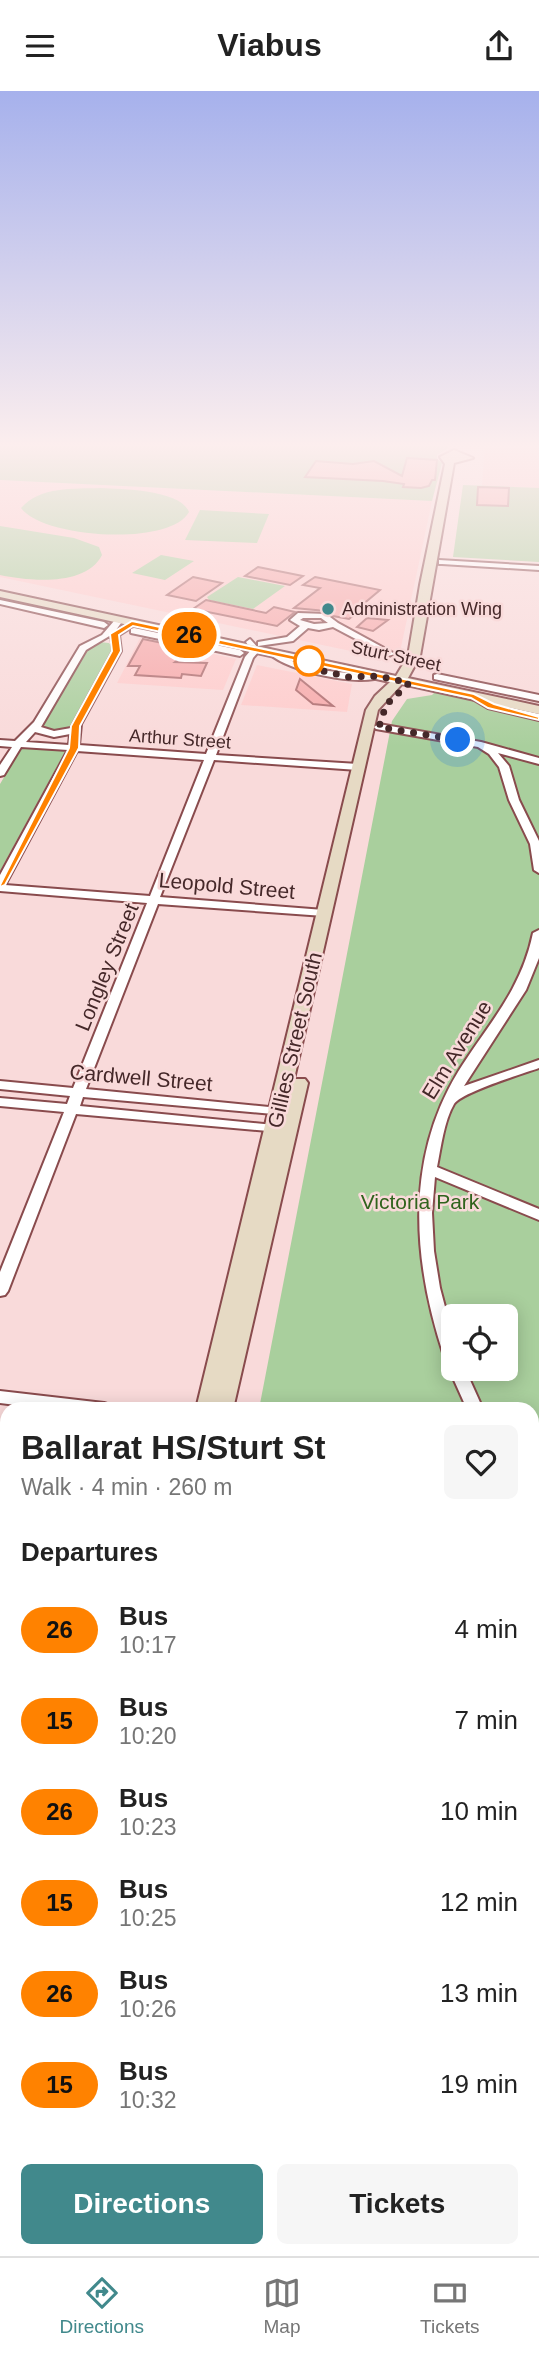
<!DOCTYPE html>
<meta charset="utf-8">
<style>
body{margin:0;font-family:Arial,sans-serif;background:#f6f6f6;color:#222;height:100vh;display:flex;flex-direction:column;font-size:26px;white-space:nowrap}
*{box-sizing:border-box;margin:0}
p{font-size:23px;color:#767676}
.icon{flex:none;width:38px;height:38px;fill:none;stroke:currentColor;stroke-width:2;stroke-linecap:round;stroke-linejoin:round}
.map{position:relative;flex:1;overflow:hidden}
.panel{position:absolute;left:0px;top:1311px;width:539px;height:856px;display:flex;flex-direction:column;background:#fff;border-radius:21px 21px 0 0;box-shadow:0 4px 18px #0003}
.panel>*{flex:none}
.badge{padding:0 14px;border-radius:23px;font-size:24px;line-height:46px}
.tools{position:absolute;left:441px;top:1213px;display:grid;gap:14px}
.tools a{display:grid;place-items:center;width:77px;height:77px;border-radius:10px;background:#fff;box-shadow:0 4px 18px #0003;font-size:35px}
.you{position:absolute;width:35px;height:35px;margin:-18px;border:5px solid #fff;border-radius:50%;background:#1a73e8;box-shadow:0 0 0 10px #1a73e833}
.map>.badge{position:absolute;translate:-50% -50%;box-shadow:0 0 0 4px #fff}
h2{padding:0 21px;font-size:26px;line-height:63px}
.round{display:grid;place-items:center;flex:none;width:74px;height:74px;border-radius:10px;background:#f6f6f6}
.head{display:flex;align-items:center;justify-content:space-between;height:119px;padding:0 21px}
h1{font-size:33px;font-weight:700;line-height:52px}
.button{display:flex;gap:14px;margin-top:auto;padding:14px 21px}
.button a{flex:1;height:80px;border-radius:10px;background:#41898c;color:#fff;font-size:28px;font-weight:700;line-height:80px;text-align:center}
.button a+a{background:#f6f6f6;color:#222}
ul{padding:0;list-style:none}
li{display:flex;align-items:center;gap:21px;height:91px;padding:0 21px}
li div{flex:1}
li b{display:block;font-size:26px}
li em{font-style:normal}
li .badge{min-width:77px;font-weight:700;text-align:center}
header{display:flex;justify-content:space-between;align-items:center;height:91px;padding:0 21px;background:#fff;font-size:32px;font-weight:700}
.menu{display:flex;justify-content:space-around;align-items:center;height:98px;border-top:2px solid #e0e0e0;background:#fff;font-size:19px;color:#767676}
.menu a{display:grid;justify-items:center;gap:4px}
.menu .current{color:#41898c}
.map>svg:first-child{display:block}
</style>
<header><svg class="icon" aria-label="menu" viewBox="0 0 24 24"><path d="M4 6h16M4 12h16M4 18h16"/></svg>Viabus<svg class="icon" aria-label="share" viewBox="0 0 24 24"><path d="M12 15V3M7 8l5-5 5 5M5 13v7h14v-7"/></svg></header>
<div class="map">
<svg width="539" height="2165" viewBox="0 0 539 2165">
<rect width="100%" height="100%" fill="#f9dada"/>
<path fill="#fecccc" d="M485,353L539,355V397L482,395Z
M0,389L432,410L400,561L379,566L0,486Z
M140,547L236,568L223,599L117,592Z
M257,574L352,593L347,621L241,614Z
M0,1334H7V1944L0,1971Z"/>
<path fill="#a9cf9d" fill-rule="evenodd" d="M0,353H449L448,357L437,364V368L442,372L432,410L0,389Z
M463,394L539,397V471L453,466Z
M101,397C122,398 181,399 189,421C170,456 42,447 21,417C41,395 73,398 101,397Z
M200,419L269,423L257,452L185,449Z
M0,435L74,447L99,456L102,464C86,496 29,490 0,484Z
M161,464L194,470L165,489L132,482Z
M238,486L285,495L253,518L209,509L207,506Z
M99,551L109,552L114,558L71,637L55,642L41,637L85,558Z
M436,600C471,608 503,620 539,628V2165H94L95,2160H532V1318H259L392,630L407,608L432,604ZM453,1225H506V1278H453Z
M26,656L62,658L65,661L0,780V693L21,658Z"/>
<path fill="#f6a9aa" stroke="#ad6b6d" stroke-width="2" d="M407,367L437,369L435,389H432L429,395L421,397L403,396L404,393L383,390L305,386L316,370L353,373L374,370L402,385Z
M478,396L509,397L508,415L477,414Z
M258,476L303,485L290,494L245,485Z
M193,486L222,492L196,510L167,504Z
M315,486L380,499L355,520H359L349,528L333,525L326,520L294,517L320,497L303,494Z
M206,509L266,522L274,516L295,521L277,535L193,518Z
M367,527L388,529L373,540L357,536Z
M143,548L192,558L175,571L207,572L201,585L182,583L181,587L135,584L140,575H128Z
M300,588L333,615L313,613L296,599Z"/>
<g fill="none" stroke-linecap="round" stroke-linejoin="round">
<defs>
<path id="minor" d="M439,469L539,475V479L442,473H439Z
M0,509L104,531L108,534L104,537L0,513Z
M298,522L326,523L338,532L395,563L388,565L333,536L319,539L308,537L293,550L258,555V551L287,546L300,535L290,529ZM303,527H321L328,532L314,533L300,529Z
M132,529L135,530V534L119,544L121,560L81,633L79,654L206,663L245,566L251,559L246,551L250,548L260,559L253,567L216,664L358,673L363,676L358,679L214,669L160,806L324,819L330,822L324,825L158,813L86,998L279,1017L286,1021L284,1024L83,1006L80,1015L274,1034L281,1038L279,1041L76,1023L8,1200L5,1204L0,1205V1181L64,1021L0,1015V1007L67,1013L70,1005L0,998V990L73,997L147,812L0,800V784L68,659L21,656L4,684L0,685V674L12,656L0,655V649L15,650L34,631L80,555L102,544L114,530L121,532L116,539ZM111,544L113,560L71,637L54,640L41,636L86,559ZM35,641L54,646L70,643L69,654L26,651ZM77,660L204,669L150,805L5,794Z
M134,537L240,559L244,562L240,565L131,542V538Z
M274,560C283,564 290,570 299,573C324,582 353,583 379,582L383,585C362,597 287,580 270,563Z
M437,583L539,604V610L434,588V584Z
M474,602L494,613L539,623V629L488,617L471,607V603Z
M379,633L481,651L539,667V673L498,662L509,675L519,709L539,750V782L534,779L530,753L509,709L499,676L489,663L478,656L376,638L374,636Z
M539,839V867L526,899L464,995L539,969V977C522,983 462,1001 454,1013C444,1030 441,1056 437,1076L539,1118V1129L435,1086L432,1122L434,1160L440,1197L453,1246V1278H465L483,1318H467L449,1278L452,1274L447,1272L445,1268C413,1173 404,1070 458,981C488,933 521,900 533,842Z
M0,1300L104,1312L110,1314L112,1318H48L0,1312Z
M532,1412L539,1415V1435L532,1432Z
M0,1786L7,1787V1809L0,1808Z
M532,1830H539V1852H532Z"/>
<path id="secondary" d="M454,359L473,367L454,372L420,565L408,587L539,615V623L402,593L378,619L294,988H305L308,992L233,1318H196L366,619L375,605L390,591L0,506V500L396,585L408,565L420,494L445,373L440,366Z
M7,2144V2160H48L47,2165H0V2147Z"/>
</defs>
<use href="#minor" stroke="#894b4d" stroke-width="4"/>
<use href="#secondary" stroke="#894b4d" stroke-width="4"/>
<use href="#minor" fill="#fff" fill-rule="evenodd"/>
<use href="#secondary" fill="#e6dac4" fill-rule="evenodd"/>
</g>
<linearGradient id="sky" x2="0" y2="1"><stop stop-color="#a6b1ec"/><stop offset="0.54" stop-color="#fceeee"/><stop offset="1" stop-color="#fceeee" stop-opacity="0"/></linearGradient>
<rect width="539" height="656" fill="url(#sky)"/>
<path fill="#ff8200" stroke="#fff" stroke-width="2" d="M132,530L474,603L494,613L539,626V629L488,617L471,607L133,535L119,544L121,560L80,635L79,657L5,794L0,796V794L69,657L71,635L112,560L110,543Z"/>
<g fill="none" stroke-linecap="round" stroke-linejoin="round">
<path stroke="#452829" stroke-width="7" stroke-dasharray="0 12.6" d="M309,570L306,576L349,586L379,585L409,592L386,614L379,636L458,649"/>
</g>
<circle fill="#41898c" stroke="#f9dada" stroke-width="2.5" cx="328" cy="518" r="7"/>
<circle fill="#fff" stroke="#ff8200" stroke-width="3.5" cx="309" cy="570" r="14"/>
<g text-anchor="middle" stroke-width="5" stroke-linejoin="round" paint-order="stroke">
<g font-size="18" fill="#452829" stroke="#f9dada" text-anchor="start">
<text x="342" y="524">Administration Wing</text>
</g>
<g font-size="18" fill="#452829" stroke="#f9dada">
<text transform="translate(396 565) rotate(12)" y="6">Sturt Street</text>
<text transform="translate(180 648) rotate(4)" y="6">Arthur Street</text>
</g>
<g font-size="21" fill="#452829" stroke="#f9dada">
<text transform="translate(227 795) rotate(5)" y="7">Leopold Street</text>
<text transform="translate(107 876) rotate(-68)" y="7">Longley Street</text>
<text transform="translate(295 949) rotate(-77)" y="7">Gillies Street South</text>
<text transform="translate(457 959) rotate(-58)" y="7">Elm Avenue</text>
<text transform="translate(141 987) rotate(5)" y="7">Cardwell Street</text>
</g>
<g font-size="21" fill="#30631d" stroke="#f9dada">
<text x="420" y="1118">Victoria Park</text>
</g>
</g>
</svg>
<div class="tools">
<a><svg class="icon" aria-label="locate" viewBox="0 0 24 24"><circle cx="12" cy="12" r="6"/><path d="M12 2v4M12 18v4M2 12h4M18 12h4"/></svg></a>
</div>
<div class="you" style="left:458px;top:649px"></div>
<b class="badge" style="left:189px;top:544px;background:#ff8200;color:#111">26</b>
<section class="panel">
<div class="head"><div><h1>Ballarat HS/Sturt St</h1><p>Walk · 4 min · 260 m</p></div><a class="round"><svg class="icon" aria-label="heart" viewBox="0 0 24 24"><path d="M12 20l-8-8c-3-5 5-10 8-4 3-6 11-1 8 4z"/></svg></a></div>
<h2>Departures</h2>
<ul>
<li><span class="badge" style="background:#ff8200;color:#111">26</span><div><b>Bus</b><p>10:17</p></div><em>4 min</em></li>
<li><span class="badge" style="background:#ff8200;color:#111">15</span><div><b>Bus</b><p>10:20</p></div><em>7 min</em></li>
<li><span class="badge" style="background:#ff8200;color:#111">26</span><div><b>Bus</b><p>10:23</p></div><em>10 min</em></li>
<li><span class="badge" style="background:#ff8200;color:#111">15</span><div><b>Bus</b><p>10:25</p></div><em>12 min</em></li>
<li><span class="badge" style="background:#ff8200;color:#111">26</span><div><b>Bus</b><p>10:26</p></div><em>13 min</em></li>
<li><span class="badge" style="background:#ff8200;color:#111">15</span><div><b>Bus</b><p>10:32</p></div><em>19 min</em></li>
</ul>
<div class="button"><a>Directions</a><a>Tickets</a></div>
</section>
</div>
<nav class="menu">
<a class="current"><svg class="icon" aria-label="directions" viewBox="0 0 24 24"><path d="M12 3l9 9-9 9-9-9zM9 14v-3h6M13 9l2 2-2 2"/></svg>Directions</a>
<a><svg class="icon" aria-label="map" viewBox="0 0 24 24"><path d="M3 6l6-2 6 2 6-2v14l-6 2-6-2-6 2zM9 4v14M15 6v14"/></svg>Map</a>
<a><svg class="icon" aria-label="tickets" viewBox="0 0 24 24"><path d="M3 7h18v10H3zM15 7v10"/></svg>Tickets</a>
</nav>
